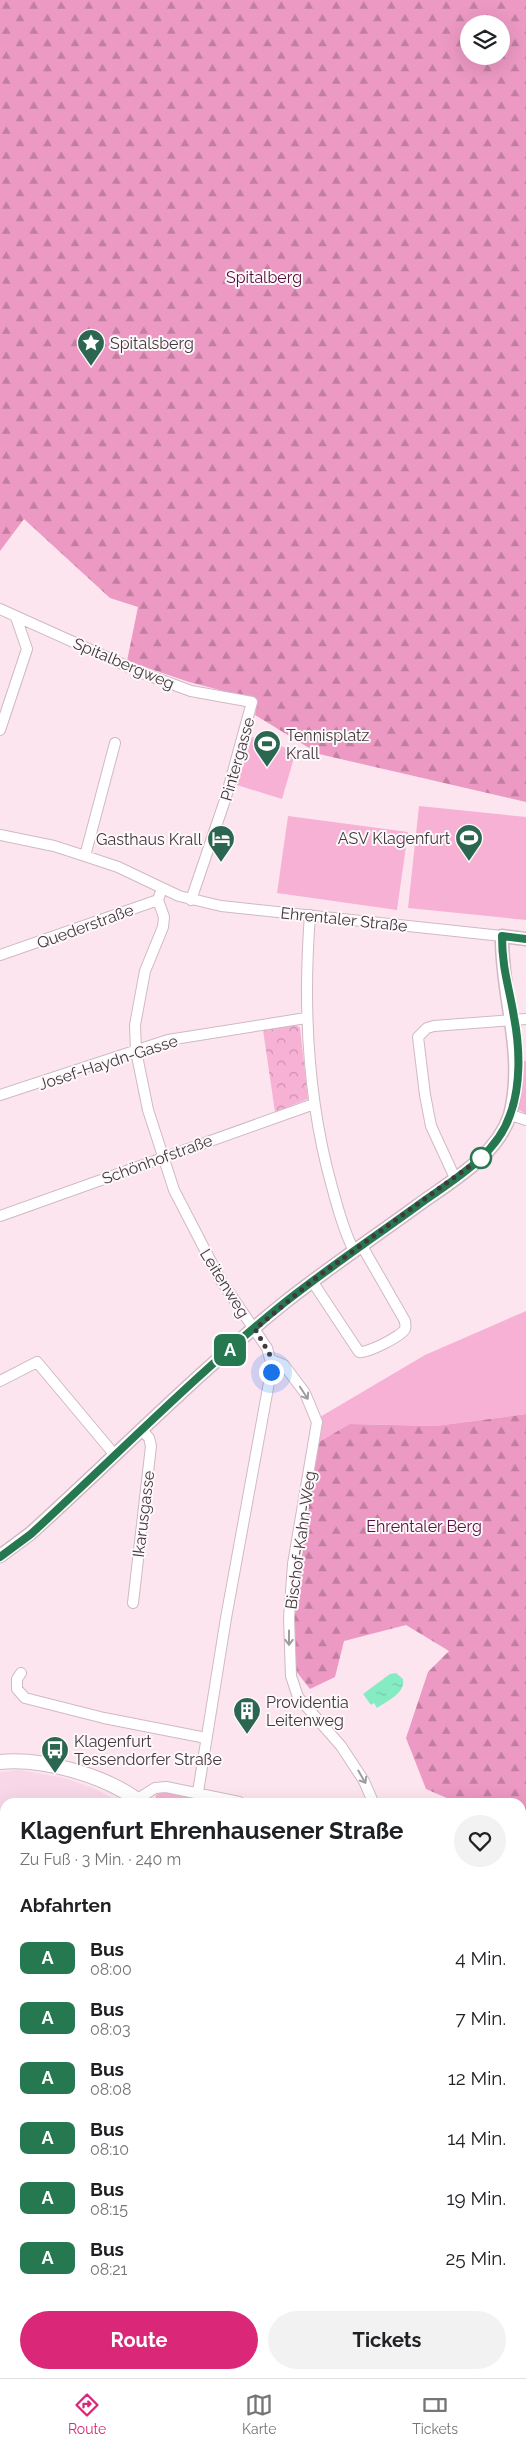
<!DOCTYPE html>
<html lang="de">
<meta charset="utf-8">
<style>
body{margin:0;font-family:Raleway,sans-serif;background:#f2f2f2;color:#202124;height:100vh;display:flex;flex-direction:column;font-size:19px;white-space:nowrap}
*{box-sizing:border-box;margin:0}
p{font-size:16px;color:#757577}
.icon{flex:none;width:28px;height:28px;fill:none;stroke:currentColor;stroke-width:2;stroke-linecap:round;stroke-linejoin:round}
.map{position:relative;flex:1;overflow:hidden}
.drawer{position:absolute;left:0px;top:1798px;width:526px;height:581px;display:flex;flex-direction:column;background:#fff;border-radius:15px 15px 0 0;box-shadow:0 5px 20px #0002}
.drawer>*{flex:none}
.badge{padding:0 10px;border-radius:8px;font-size:18px;line-height:32px}
.buttons{position:absolute;left:460px;top:15px;display:grid;gap:10px}
.buttons a{display:grid;place-items:center;width:50px;height:50px;border-radius:50%;background:#fff;box-shadow:0 5px 20px #0002;font-size:25px}
.you{position:absolute;width:25px;height:25px;margin:-12px;border:4px solid #fff;border-radius:50%;background:#1a73e8;box-shadow:0 0 0 8px #1a73e833}
.map>.badge{position:absolute;translate:-50% -50%;box-shadow:0 0 0 2px #fff}
h2{padding:0 20px;font-size:19px;line-height:45px}
.round{display:grid;place-items:center;flex:none;width:52px;height:52px;border-radius:26px;background:#f2f2f2}
.overview{display:flex;align-items:center;justify-content:space-between;height:85px;padding:0 20px}
h1{font-size:24px;font-weight:700;line-height:38px}
.action{display:flex;gap:10px;margin-top:auto;padding:10px 20px}
.action a{flex:1;height:58px;border-radius:30px;background:#db2777;color:#fff;font-size:20px;font-weight:700;line-height:58px;text-align:center}
.action a+a{background:#f2f2f2;color:#202124}
ul{padding:0;list-style:none}
li{display:flex;align-items:center;gap:15px;height:60px;padding:0 20px}
li div{flex:1}
li b{display:block;font-size:19px}
li em{font-style:normal}
li .badge{min-width:55px;font-weight:700;text-align:center}
.tabs{display:flex;justify-content:space-around;align-items:center;height:70px;border-top:1px solid #e0e0e0;background:#fff;font-size:14px;color:#757577}
.tabs a{display:grid;justify-items:center;gap:2px}
.tabs .selected{color:#db2777}
.map>svg:first-child{display:block}
</style>
<div class="map">
<svg width="526" height="2378" viewBox="0 0 526 2378">
<defs>
<pattern id="forest-firs" width="22" height="20" patternUnits="userSpaceOnUse" patternTransform="scale(1.25)"><rect width="22" height="20" fill="#ec99c4"/><path d="M5 1l3.5 6h-7zM16 11l3.5 6h-7z" fill="#c17ea0"/></pattern>
<pattern id="park-crowns" width="20" height="18" patternUnits="userSpaceOnUse" patternTransform="scale(1.25)"><rect width="20" height="18" fill="#f7b1d5"/><path d="M2 6a3 3 0 1 1 6 0M12 15a3 3 0 1 1 6 0" fill="none" stroke="#ca91ae"/></pattern>
<pattern id="water-ripples" width="26" height="14" patternUnits="userSpaceOnUse" patternTransform="scale(1.25)"><rect width="26" height="14" fill="#85ebc3"/><path d="M2 4q2-2 4 0t4 0M15 11q2-2 4 0t4 0" fill="none" stroke="#74caa8"/></pattern>
</defs>
<rect width="100%" height="100%" fill="#fde5f0"/>
<path fill="#f8d8e8" d="M19,1770L65,1778L98,1790L119,1802H5V1876L0,1863V1772Z"/>
<path fill="#f7b1d5" d="M252,737L296,751L282,799L237,785Z
M419,806L526,817V920L408,908Z
M288,816L408,832L397,910L277,893Z
M524,1061H526V1114L519,1110L518,1105Z
M526,1311V1414L436,1426L351,1424L317,1443L320,1417L425,1355Z
M162,1792L198,1798L201,1802H155L156,1795Z"/>
<path fill="url(#forest-firs)" fill-rule="evenodd" d="M0,0H526V802L319,754L255,715L258,700L189,682L127,661L138,607L110,598L24,519L0,551ZM469,24H501V56H469Z
M526,1414V1840L521,1837V1802H456L426,1789L406,1738L428,1672L449,1651L406,1625L344,1641L335,1677L310,1689L296,1671L292,1620L294,1585L317,1443L350,1424L436,1426Z
M36,2374H103L106,2378H37Z"/>
<path fill="url(#park-crowns)" d="M296,1025L300,1028L308,1099L275,1112L263,1030Z"/>
<path fill="url(#water-ripples)" d="M396,1673L403,1679C406,1693 387,1701 377,1708L374,1703L371,1705L363,1694L390,1674Z"/>
<g fill="none" stroke-linecap="round" stroke-linejoin="round">
<path stroke="#d8c2cc" stroke-width="19" stroke-dasharray="19 9" stroke-linecap="butt" d="M521,1844L526,1842
M521,1881L526,1878
M0,2280L5,2276
M0,2332L5,2328"/>
<defs>
<path id="minor" d="M0,609L142,673L191,691L252,702L226,797L191,900
M0,730L27,649L16,617
M0,835L54,846L85,856L118,867L179,896L221,906L502,936
M85,856L115,743
M158,900L164,917L163,927L145,971L135,1025L136,1051L148,1110L174,1190L220,1279L267,1348L272,1366L226,1618L198,1792
M310,915C303,1007 307,1098 332,1187C338,1209 344,1231 354,1251
M0,955L158,900L160,894
M0,1095L168,1040L306,1018
M511,1115L526,1120
M455,1178L431,1126L425,1095L418,1037L427,1028L434,1026L526,1019
M0,1216L314,1104
M312,1281L359,1352C366,1354 402,1336 405,1329C406,1326 405,1324 405,1321L362,1246
M271,1360L284,1365L305,1393L317,1422L293,1564L289,1618L291,1676L298,1697L341,1746L364,1781L373,1802
M0,1381L37,1362L114,1454
M133,1603L151,1446L149,1438L141,1429
M21,1673L17,1679V1689L25,1698L104,1718L206,1738
M136,1800L155,1788L166,1787L239,1802
M521,1917L526,1921
M0,2066L5,2073"/>
<path id="tertiary" d="M0,1556L31,1533C115,1457 195,1375 284,1303C327,1269 373,1238 417,1206C451,1181 496,1157 510,1115C526,1053 501,997 502,936L526,939"/>
<path id="secondary" d="M0,1762C43,1758 105,1775 140,1802
M0,1893L5,1906
M0,2096L5,2094
M225,2374L226,2378"/>
</defs>
<use href="#minor" stroke="#d0b9c4" stroke-width="12"/>
<use href="#tertiary" stroke="#d0b9c4" stroke-width="15"/>
<use href="#secondary" stroke="#d0b9c4" stroke-width="16"/>
<use href="#minor" stroke="#fff" stroke-width="10"/>
<use href="#tertiary" stroke="#fff" stroke-width="12"/>
<use href="#secondary" stroke="#fff" stroke-width="14"/>
<defs>
<path id="rail" d="M0,2021L5,2030
M0,2035L5,2043
M179,2374L181,2378"/>
</defs>
<use href="#rail" stroke="#564b50" stroke-width="4.5"/>
<use href="#rail" stroke="#fdf8fa" stroke-width="2.5" stroke-dasharray="8" stroke-linecap="butt"/>
</g>
<defs><path id="oneway-shaft" d="M-6 0H5M1.5-3L5.5 0L1.5 3" fill="none" stroke-width="1.6" stroke-linecap="round" stroke-linejoin="round" transform="scale(1.25)"/></defs>
<g stroke="#a09c9e">
<use href="#oneway-shaft" transform="translate(304 1393) rotate(57)"/>
<use href="#oneway-shaft" transform="translate(289 1638) rotate(90)"/>
<use href="#oneway-shaft" transform="translate(362 1777) rotate(60)"/>
</g>
<g fill="none" stroke-linecap="round" stroke-linejoin="round">
<defs>
<path id="line" d="M0,1557L31,1534C115,1457 195,1375 284,1303C327,1269 373,1238 417,1206C451,1181 496,1157 510,1115C521,1086 520,1048 514,1017C509,986 502,969 502,936L526,939"/>
</defs>
<use href="#line" stroke="#fff" stroke-width="11"/>
<use href="#line" stroke="#267850" stroke-width="8"/>
<path stroke="#42383d" stroke-width="5" stroke-dasharray="0 9" d="M271,1372L270,1355L255,1329L312,1281L481,1158"/>
</g>
<defs>
<symbol id="sight-pin" viewBox="-11 -11 22 30"><path d="M0 17L-7.5 6A9.5 9.5 0 1 1 7.5 6Z" fill="#2b6650" stroke="#fdf8fa"/><path d="M0-6L1.8-2.2L6-1.7L2.9 1.2L3.7 5.4L0 3.3L-3.7 5.4L-2.9 1.2L-6-1.7L-1.8-2.2Z" fill="#fff"/></symbol>
<symbol id="stadium-pin" viewBox="-11 -11 22 30"><path d="M0 17L-7.5 6A9.5 9.5 0 1 1 7.5 6Z" fill="#2b6650" stroke="#fdf8fa"/><path d="M0-5a6.5 5 0 1 0 0 10a6.5 5 0 1 0 0-10ZM-3.5-1.8h7v3.6h-7Z" fill="#fff"/></symbol>
<symbol id="hotel-pin" viewBox="-11 -11 22 30"><path d="M0 17L-7.5 6A9.5 9.5 0 1 1 7.5 6Z" fill="#2b6650" stroke="#fdf8fa"/><path d="M-6-4.5h1.5V1H6V5H4.5V3h-9V5H-6ZM-4 0a1.8 1.8 0 1 1 3.6 0ZM.5 0V-2.5h3Q6-2.5 6 0Z" fill="#fff"/></symbol>
<symbol id="building-pin" viewBox="-11 -11 22 30"><path d="M0 17L-7.5 6A9.5 9.5 0 1 1 7.5 6Z" fill="#2b6650" stroke="#fdf8fa"/><path d="M-4-6H4V6H1V3H-1V6H-4ZM-2.5-4.3h1.7v1.8h-1.7ZM.8-4.3h1.7v1.8H.8ZM-2.5-1h1.7V.8h-1.7ZM.8-1h1.7V.8H.8Z" fill="#fff"/></symbol>
<symbol id="bus-pin" viewBox="-11 -11 22 30"><path d="M0 17L-7.5 6A9.5 9.5 0 1 1 7.5 6Z" fill="#2b6650" stroke="#fdf8fa"/><path d="M-5-6H5V4H4V6H2V4H-2V6H-4V4H-5ZM-3.5-4V0h7V-4ZM-3.5 1.2v1.5H-2V1.2ZM2 1.2v1.5H3.5V1.2Z" fill="#fff"/></symbol>
</defs>
<g fill-rule="evenodd">
<use href="#sight-pin" x="75" y="327" width="32" height="43"/>
<use href="#stadium-pin" x="251" y="728" width="32" height="43"/>
<use href="#stadium-pin" x="453" y="822" width="32" height="43"/>
<use href="#hotel-pin" x="205" y="823" width="32" height="43"/>
<use href="#building-pin" x="231" y="1695" width="32" height="43"/>
<use href="#bus-pin" x="39" y="1734" width="32" height="43"/>
</g>
<circle fill="#fff" stroke="#267850" stroke-width="2.5" cx="481" cy="1158" r="10"/>
<g text-anchor="middle" stroke-width="4" stroke-linejoin="round" paint-order="stroke">
<g font-size="16" fill="#570e3c" stroke="#fdf8fa">
<text x="264" y="283">Spitalberg</text>
<text x="424" y="1532">Ehrentaler Berg</text>
</g>
<g font-size="16" fill="#42383d" stroke="#fdf8fa" text-anchor="start">
<text x="110" y="349">Spitalsberg</text>
<text x="286" y="741">Tennisplatz<tspan x="286" dy="18">Krall</tspan></text>
<text x="450" y="844" text-anchor="end">ASV Klagenfurt</text>
<text x="202" y="845" text-anchor="end">Gasthaus Krall</text>
<text x="266" y="1708">Providentia<tspan x="266" dy="18">Leitenweg</tspan></text>
<text x="74" y="1747">Klagenfurt<tspan x="74" dy="18">Tessendorfer Straße</tspan></text>
</g>
<g font-size="16" fill="#42383d" stroke="#fdf8fa">
<text transform="translate(124 663) rotate(23)" y="6">Spitalbergweg</text>
<text transform="translate(237 759) rotate(-74)" y="6">Pintergasse</text>
<text transform="translate(344 919) rotate(6)" y="6">Ehrentaler Straße</text>
<text transform="translate(85 926) rotate(-20)" y="6">Quederstraße</text>
<text transform="translate(108 1062) rotate(-18)" y="6">Josef-Haydn-Gasse</text>
<text transform="translate(157 1159) rotate(-20)" y="6">Schönhofstraße</text>
<text transform="translate(225 1283) rotate(58)" y="6">Leitenweg</text>
<text transform="translate(143 1514) rotate(-83)" y="6">Ikarusgasse</text>
<text transform="translate(300 1540) rotate(-82)" y="6">Bischof-Kahn-Weg</text>
</g>
</g>
</svg>
<div class="buttons">
<a><svg class="icon" aria-label="layers" viewBox="0 0 24 24"><path d="M12 4l9 5-9 5-9-5zM3 14l9 5 9-5"/></svg></a>
</div>
<div class="you" style="left:271px;top:1372px"></div>
<b class="badge" style="left:230px;top:1350px;background:#267850;color:#fff">A</b>
<section class="drawer">
<div class="overview"><div><h1>Klagenfurt Ehrenhausener Straße</h1><p>Zu Fuß · 3 Min. · 240 m</p></div><a class="round"><svg class="icon" aria-label="heart" viewBox="0 0 24 24"><path d="M12 20l-8-8c-3-5 5-10 8-4 3-6 11-1 8 4z"/></svg></a></div>
<h2>Abfahrten</h2>
<ul>
<li><span class="badge" style="background:#267850;color:#fff">A</span><div><b>Bus</b><p>08:00</p></div><em>4 Min.</em></li>
<li><span class="badge" style="background:#267850;color:#fff">A</span><div><b>Bus</b><p>08:03</p></div><em>7 Min.</em></li>
<li><span class="badge" style="background:#267850;color:#fff">A</span><div><b>Bus</b><p>08:08</p></div><em>12 Min.</em></li>
<li><span class="badge" style="background:#267850;color:#fff">A</span><div><b>Bus</b><p>08:10</p></div><em>14 Min.</em></li>
<li><span class="badge" style="background:#267850;color:#fff">A</span><div><b>Bus</b><p>08:15</p></div><em>19 Min.</em></li>
<li><span class="badge" style="background:#267850;color:#fff">A</span><div><b>Bus</b><p>08:21</p></div><em>25 Min.</em></li>
</ul>
<div class="action"><a>Route</a><a>Tickets</a></div>
</section>
</div>
<nav class="tabs">
<a class="selected"><svg class="icon" aria-label="directions" viewBox="0 0 24 24"><path d="M12 3l9 9-9 9-9-9zM9 14v-3h6M13 9l2 2-2 2"/></svg>Route</a>
<a><svg class="icon" aria-label="map" viewBox="0 0 24 24"><path d="M3 6l6-2 6 2 6-2v14l-6 2-6-2-6 2zM9 4v14M15 6v14"/></svg>Karte</a>
<a><svg class="icon" aria-label="tickets" viewBox="0 0 24 24"><path d="M3 7h18v10H3zM15 7v10"/></svg>Tickets</a>
</nav>
